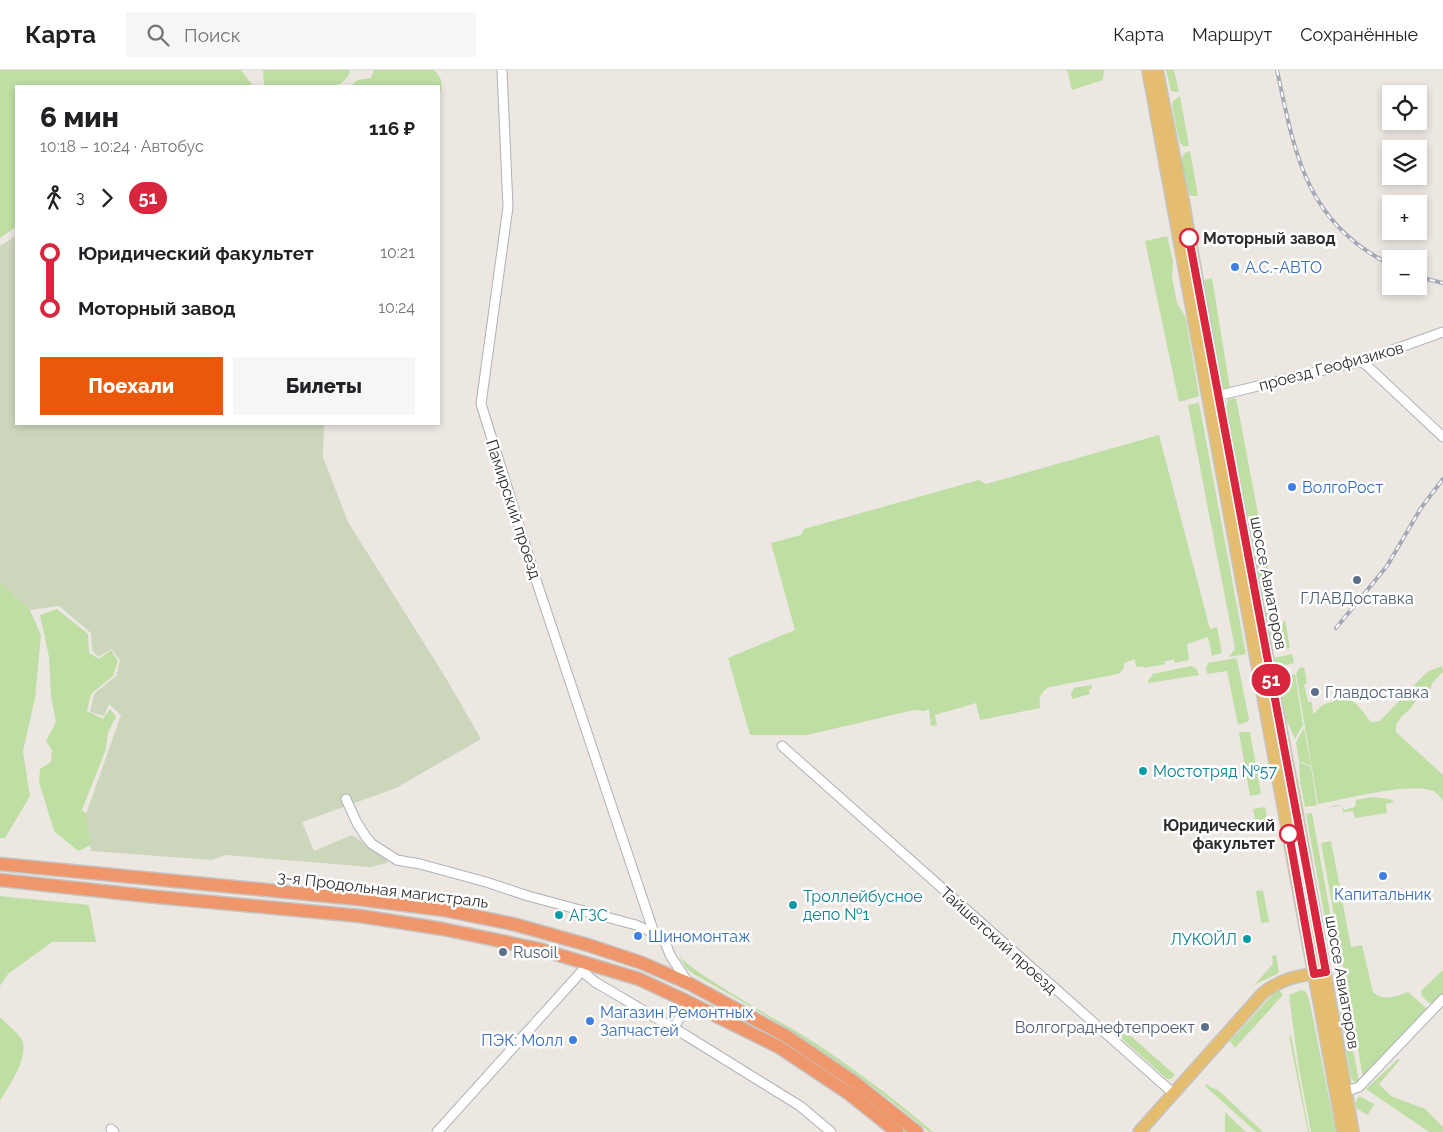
<!DOCTYPE html>
<html lang="ru">
<meta charset="utf-8">
<style>
body{margin:0;font-family:Raleway,sans-serif;background:#f6f6f6;color:#202124;height:100vh;display:flex;flex-direction:column;font-size:19px;white-space:nowrap}
*{box-sizing:border-box;margin:0}
p{font-size:16px;color:#757577}
.icon{flex:none;width:28px;height:28px;fill:none;stroke:currentColor;stroke-width:2;stroke-linecap:round;stroke-linejoin:round}
.map{position:relative;flex:1;overflow:hidden}
.side{position:absolute;left:15px;top:15px;width:425px;height:340px;display:flex;flex-direction:column;background:#fff;border-radius:0px;box-shadow:0 2px 8px #0003}
.side>*{flex:none}
.badge{padding:0 10px;border-radius:16px;font-size:18px;line-height:32px}
.tools{position:absolute;left:1382px;top:15px;display:grid;gap:10px}
.tools a{display:grid;place-items:center;width:45px;height:45px;border-radius:0px;background:#fff;box-shadow:0 2px 8px #0003;font-size:25px}
.map>.badge{position:absolute;translate:-50% -50%;box-shadow:0 0 0 2px #fff}
.legs{display:flex;align-items:center;gap:8px;height:55px;padding:0 25px;font-size:16px}
.legs p{margin-inline-start:auto}
.head{display:flex;align-items:center;justify-content:space-between;height:85px;padding:0 25px}
h1{font-size:28px;font-weight:800;line-height:38px}
.action{display:flex;gap:10px;margin-top:auto;padding:10px 25px}
.action a{flex:1;height:58px;border-radius:0px;background:#ea580c;color:#fff;font-size:20px;font-weight:800;line-height:58px;text-align:center}
.action a+a{background:#f6f6f6;color:#202124}
ul{padding:0 25px;list-style:none}
li{display:flex;align-items:center;gap:18px;height:55px;font-size:19px}
li i{display:grid;place-items:center;width:8px;height:100%;margin:0 6px;background:currentColor}
li i::after{content:'';width:12px;height:12px;margin:-6px;border:4px solid;border-radius:50%;background:#fff}
li p{margin-inline-start:auto}
li:first-child i{background:linear-gradient(#0000 50%,currentColor 0)}
li:last-child i{background:linear-gradient(currentColor 50%,#0000 0)}
header{display:flex;align-items:center;gap:30px;box-sizing:border-box;height:70px;padding:0 25px;background:#fff;border-bottom:1px solid #e0e0e0}
header strong{font-size:24px}
nav{display:flex;gap:28px;margin-inline-start:auto;font-size:18px}
.search{width:350px;height:45px;background:#f6f6f6;display:flex;align-items:center;gap:12px;box-sizing:border-box;padding:0 18px;border-radius:0px;color:#757577;font-size:19px}
.map>svg:first-child{display:block}
</style>
<header>
<strong>Карта</strong>
<div class="search"><svg class="icon" aria-label="search" viewBox="0 0 24 24"><circle cx="10" cy="10" r="6"/><path d="M15 15l6 6"/></svg>Поиск</div>
<nav><a>Карта</a><a>Маршрут</a><a>Сохранённые</a></nav>
</header>
<div class="map">
<svg width="1443" height="1062" viewBox="0 0 1443 1062">
<rect width="100%" height="100%" fill="#ede7e2"/>
<path fill="#bedea4" d="M0,0H241L253,16H16V157L0,168Z
M263,0H350C348,9 343,13 335,16H264Z
M374,0H434C442,7 444,16 439,25V16H351L357,10L371,8Z
M1067,0H1104L1103,10L1072,20Z
M1166,0H1174L1179,22L1171,21Z
M1180,26L1189,76C1183,77 1182,75 1179,71L1172,36L1173,31Z
M1190,81L1198,126H1191L1189,124L1181,88L1186,82Z
M1167,166L1173,191L1172,207L1177,233L1186,248L1199,326L1179,332L1145,171Z
M1212,208L1230,318L1222,320L1204,210Z
M1236,328L1259,449L1247,451L1226,339L1228,329Z
M1199,333L1246,584L1229,587L1235,579L1188,335Z
M1159,365L1210,559L1217,557L1222,583L1212,586L1208,567L1187,574L1189,590L1175,593L1174,590L1164,591L1165,594L1144,598L1143,596L1136,597L1135,589L1124,593C1124,598 1123,601 1118,604L1050,617C1040,622 1039,627 1040,638L980,650L976,633L935,645L937,655L931,656L929,639L924,641L914,640L807,665H750L728,588L795,560L771,473L801,465L804,459L979,410L986,414Z
M1258,455L1261,459L1277,547L1275,551L1266,552L1250,460Z
M0,512L30,540L41,565L35,628L23,681L30,726L5,768H0Z
M57,539L88,564L89,583L99,589L111,580L118,591L113,606L91,624L87,641L103,649L110,639L116,647L108,662L106,679L82,740L91,747L94,774L78,781L54,761L39,712L40,699L51,692L52,680L46,671L56,652L51,626L49,587L40,545Z
M1285,550L1290,578L1273,581L1269,559L1281,556Z
M1292,584L1294,593L1286,595L1288,605L1295,604L1303,655L1295,669L1286,649L1274,588Z
M1236,588L1237,590L1249,649L1247,652L1238,655L1227,601L1207,604L1206,598L1208,593Z
M1191,596L1196,598L1199,605L1149,613L1148,611L1153,604Z
M1442,596L1443,602L1432,613L1431,618L1425,623H1421L1411,638L1401,647L1396,655V662L1443,705V731C1441,728 1438,724 1435,722C1415,710 1342,730 1318,734L1296,604L1299,598L1304,597L1307,613L1304,615L1308,632H1312L1313,643H1315C1320,636 1325,633 1332,632C1335,631 1340,628 1344,628C1355,628 1365,645 1371,652L1380,651L1427,602Z
M1091,615L1092,618L1089,620L1090,624L1072,629L1071,624L1074,618Z
M1304,658L1311,696L1299,691L1296,672Z
M1239,662H1250L1261,724L1250,726Z
M1299,692L1311,697L1317,735L1305,737L1300,712Z
M1372,727L1389,729L1395,732L1386,734L1387,743L1355,748L1353,741L1343,742L1342,735L1327,738L1336,735H1342L1344,740L1355,737L1356,730Z
M1265,737L1269,758L1257,760L1253,739Z
M1312,743L1331,848L1325,849L1306,744Z
M1331,771L1351,877L1362,875L1373,922C1383,932 1396,926 1408,922L1425,937L1426,940L1363,1007L1321,773Z
M1263,820L1269,852L1261,853L1256,821Z
M0,826L89,835L96,872H52L8,904L0,916Z
M679,885C692,900 711,910 728,921C752,936 776,950 801,964C847,993 891,1026 933,1062H929C857,1000 778,951 695,905L686,898Z
M1276,885L1279,903L1254,915L1273,894L1272,886Z
M1443,900V924L1434,933H1429L1422,926L1421,921Z
M1279,920L1283,925L1235,978L1230,971L1273,924Z
M1301,920L1305,921L1309,929L1336,1062H1311L1298,993L1289,925Z
M1343,926L1359,1011L1357,1015L1351,1008L1337,927Z
M0,947C6,954 18,962 22,970C29,988 9,1016 0,1031Z
M1122,960H1124L1175,1005L1171,1009H1167L1120,967Z
M1291,965L1309,1062H1308L1289,966Z
M1398,989L1400,990L1379,1014L1391,1026L1425,1039L1443,1057V1062H1429L1366,1019Z
M1207,1014L1210,1017L1218,1020L1263,1062H1256L1205,1016Z
M1358,1027H1361L1374,1034L1368,1045L1357,1039L1355,1034Z
M1225,1042L1246,1062H1225Z"/>
<path fill="#cbd6bb" d="M16,166V354H324L323,387L348,452L444,605L481,669L396,718L302,752L314,781L352,765L387,789V793L371,797L225,785L212,790L91,781L86,744L121,645L109,634L104,646L90,642L94,624L116,606L120,590L111,579L98,587L92,580L91,563L59,536L30,540L0,512V176Z"/>
<g fill="none" stroke-linecap="round" stroke-linejoin="round">
<defs>
<path id="minor" d="M502,0L508,137L481,334L538,516L654,863
M1362,291L1443,367
M1212,327L1362,291L1443,262
M782,676L1173,1023
M346,729L357,753L366,767L372,774L397,790L420,794L486,812L528,826L636,855L654,863L665,872L670,885L689,914
M674,958L688,932
M1346,1021L1359,1017L1443,929
M111,1059L114,1062
M437,1062L582,901L595,912L687,966L800,1036L831,1062"/>
<path id="major" d="M1148,0L1343,1062
M1157,0L1183,130L1217,325L1297,743L1353,1062
M1139,1062L1263,923C1281,909 1299,905 1321,903"/>
<path id="highway" d="M0,794L358,829L444,840L513,854L588,875L642,893L690,914L786,966L854,1012L917,1062
M0,810L157,827L360,846L443,859L539,879L639,909L682,929L779,977L848,1023L897,1062"/>
</defs>
<use href="#minor" stroke="#aeb1b8" stroke-width="11"/>
<use href="#major" stroke="#c4c4c4" stroke-width="14"/>
<use href="#highway" stroke="#c4c4c4" stroke-width="15"/>
<use href="#minor" stroke="#fff" stroke-width="9"/>
<use href="#major" stroke="#e4bd70" stroke-width="11"/>
<use href="#highway" stroke="#ef966b" stroke-width="12"/>
<defs>
<path id="rail" d="M1277,0C1295,85 1306,153 1391,195
M1419,207L1443,213
M1336,558L1387,496L1421,438L1443,409"/>
</defs>
<use href="#rail" stroke="#a5a9b6" stroke-width="4"/>
<use href="#rail" stroke="#fff" stroke-width="2" stroke-dasharray="5.5" stroke-linecap="butt"/>
</g>
<g fill="none" stroke-linecap="round" stroke-linejoin="round">
<defs>
<path id="line-1" d="M1189,168L1326,902L1314,904L1289,764"/>
</defs>
<use href="#line-1" stroke="#fff" stroke-width="11"/>
<use href="#line-1" stroke="#d7263d" stroke-width="8"/>
</g>
<g fill="#fff" stroke="#d7263d" stroke-width="2.5">
<circle cx="1189" cy="168" r="9"/>
<circle cx="1289" cy="764" r="9"/>
</g>
<g fill="#3f7fe0" stroke="#fff" stroke-width="2">
<circle cx="1235" cy="197" r="5"/>
<circle cx="1292" cy="417" r="5"/>
<circle cx="1383" cy="806" r="5"/>
<circle cx="638" cy="866" r="5"/>
<circle cx="590" cy="951" r="5"/>
<circle cx="573" cy="970" r="5"/>
</g>
<g fill="#5c6f8a" stroke="#fff" stroke-width="2">
<circle cx="1357" cy="510" r="5"/>
<circle cx="1315" cy="622" r="5"/>
<circle cx="503" cy="882" r="5"/>
<circle cx="1205" cy="957" r="5"/>
</g>
<g fill="#0f9aa8" stroke="#fff" stroke-width="2">
<circle cx="1143" cy="701" r="5"/>
<circle cx="793" cy="835" r="5"/>
<circle cx="559" cy="845" r="5"/>
<circle cx="1247" cy="869" r="5"/>
</g>
<g text-anchor="middle" stroke-width="5" stroke-linejoin="round" paint-order="stroke">
<g font-size="16" font-weight="bold" fill="#2e2e2e" stroke="#fff" text-anchor="start">
<text x="1203" y="174">Моторный завод</text>
<text x="1275" y="761" text-anchor="end">Юридический<tspan x="1275" dy="18">факультет</tspan></text>
</g>
<g font-size="16" fill="#366cbe" stroke="#fff" text-anchor="start">
<text x="1245" y="203">А.С.-АВТО</text>
<text x="1302" y="423">ВолгоРост</text>
<text x="1383" y="830" text-anchor="middle">Капитальник</text>
<text x="648" y="872">Шиномонтаж</text>
<text x="600" y="948">Магазин Ремонтных<tspan x="600" dy="18">Запчастей</tspan></text>
<text x="563" y="976" text-anchor="end">ПЭК: Молл</text>
</g>
<g font-size="16" fill="#2e2e2e" stroke="#fff">
<text transform="translate(1331 296) rotate(-15)" y="6">проезд Геофизиков</text>
<text transform="translate(514 439) rotate(72)" y="6">Памирский проезд</text>
<text transform="translate(1269 513) rotate(79)" y="6">шоссе Авиаторов</text>
<text transform="translate(383 819) rotate(7)" y="6">3-я Продольная магистраль</text>
<text transform="translate(999 870) rotate(42)" y="6">Тайшетский проезд</text>
<text transform="translate(1343 912) rotate(80)" y="6">шоссе Авиаторов</text>
</g>
<g font-size="16" fill="#4e5e75" stroke="#fff" text-anchor="start">
<text x="1357" y="534" text-anchor="middle">ГЛАВДоставка</text>
<text x="1325" y="628">Главдоставка</text>
<text x="513" y="888">Rusoil</text>
<text x="1195" y="963" text-anchor="end">Волгограднефтепроект</text>
</g>
<g font-size="16" fill="#0d838f" stroke="#fff" text-anchor="start">
<text x="1153" y="707">Мостотряд №57</text>
<text x="803" y="832">Троллейбусное<tspan x="803" dy="18">депо №1</tspan></text>
<text x="569" y="851">АГЗС</text>
<text x="1237" y="875" text-anchor="end">ЛУКОЙЛ</text>
</g>
</g>
</svg>
<div class="tools">
<a><svg class="icon" aria-label="locate" viewBox="0 0 24 24"><circle cx="12" cy="12" r="6"/><path d="M12 2v4M12 18v4M2 12h4M18 12h4"/></svg></a>
<a><svg class="icon" aria-label="layers" viewBox="0 0 24 24"><path d="M12 4l9 5-9 5-9-5zM3 14l9 5 9-5"/></svg></a>
<a>+</a>
<a>−</a>
</div>
<b class="badge" style="left:1271px;top:610px;background:#d7263d;color:#fff">51</b>
<section class="side">
<div class="head"><div><h1>6 мин</h1><p>10:18 – 10:24 · Автобус</p></div><b>116 ₽</b></div>
<div class="legs"><svg class="icon" aria-label="walk" viewBox="0 0 24 24"><circle cx="13" cy="4" r="2"/><path d="M13 8l-2 6 4 7M11 14l-3 7M7 12l3-4h3l4 4"/></svg>3<svg class="icon" aria-label="forward" viewBox="0 0 24 24"><path d="M9 5l7 7-7 7"/></svg><b class="badge" style="background:#d7263d;color:#fff">51</b></div>
<ul>
<li><i style="color:#d7263d"></i><b>Юридический факультет</b><p>10:21</p></li>
<li><i style="color:#d7263d"></i><b>Моторный завод</b><p>10:24</p></li>
</ul>
<div class="action"><a>Поехали</a><a>Билеты</a></div>
</section>
</div>
